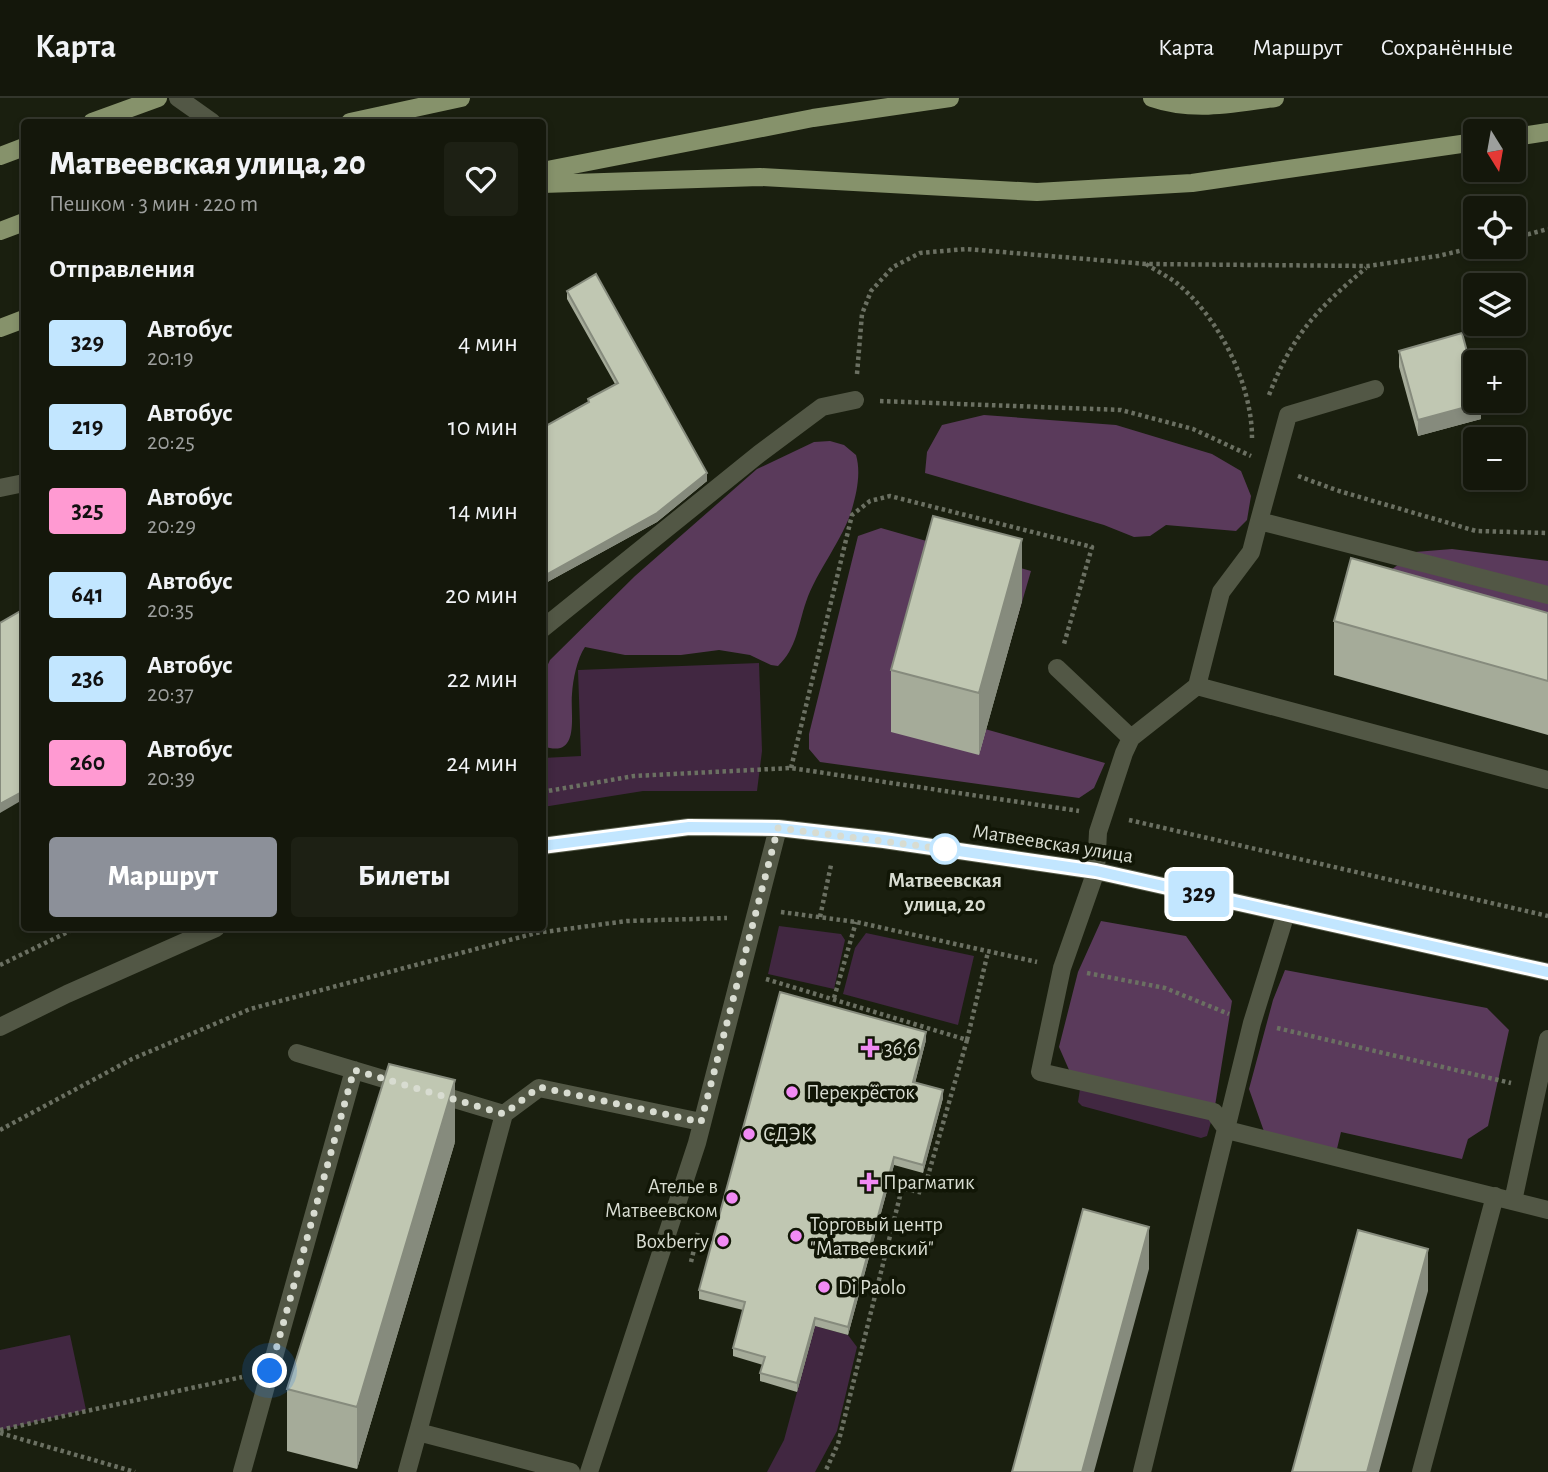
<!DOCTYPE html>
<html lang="ru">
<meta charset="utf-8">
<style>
body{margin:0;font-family:"Alegreya Sans",sans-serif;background:#1d2014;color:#f1f3f6;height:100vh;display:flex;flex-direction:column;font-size:26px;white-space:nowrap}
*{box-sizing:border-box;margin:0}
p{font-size:23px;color:#9d9f9d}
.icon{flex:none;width:38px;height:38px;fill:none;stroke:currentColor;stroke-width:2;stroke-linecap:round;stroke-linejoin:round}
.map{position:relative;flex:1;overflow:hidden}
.side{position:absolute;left:21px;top:21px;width:525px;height:812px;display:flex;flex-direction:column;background:#14170b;border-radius:7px;box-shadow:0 4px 10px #0003,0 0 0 2px #33362c}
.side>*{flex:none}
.badge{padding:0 14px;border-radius:5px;font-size:24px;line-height:46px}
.needle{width:46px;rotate:169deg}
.buttons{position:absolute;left:1463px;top:21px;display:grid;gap:14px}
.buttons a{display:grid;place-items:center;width:63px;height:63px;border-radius:7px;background:#14170b;box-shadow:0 4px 10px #0003,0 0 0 2px #33362c;font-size:35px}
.you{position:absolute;width:35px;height:35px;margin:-18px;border:5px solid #fff;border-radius:50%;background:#1a73e8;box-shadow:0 0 0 10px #1a73e833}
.map>.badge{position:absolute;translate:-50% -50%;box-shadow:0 0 0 4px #fff}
h2{padding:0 28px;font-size:26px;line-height:63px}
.round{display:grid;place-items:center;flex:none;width:74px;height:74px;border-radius:7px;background:#1d2014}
.head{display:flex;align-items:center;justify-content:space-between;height:119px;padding:0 28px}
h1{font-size:33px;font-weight:800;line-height:52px}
.button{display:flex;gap:14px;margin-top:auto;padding:14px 28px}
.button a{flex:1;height:80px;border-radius:7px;background:#8c9099;color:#fff;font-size:28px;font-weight:800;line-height:80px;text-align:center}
.button a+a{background:#1d2014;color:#f1f3f6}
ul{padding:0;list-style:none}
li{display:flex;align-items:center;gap:21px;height:84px;padding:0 28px}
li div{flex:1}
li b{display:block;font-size:26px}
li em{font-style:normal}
li .badge{min-width:77px;font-weight:700;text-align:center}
header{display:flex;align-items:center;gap:42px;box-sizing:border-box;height:98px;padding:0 35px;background:#14170b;border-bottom:2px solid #33362c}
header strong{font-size:33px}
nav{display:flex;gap:38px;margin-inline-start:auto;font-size:24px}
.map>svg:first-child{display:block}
</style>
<header>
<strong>Карта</strong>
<nav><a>Карта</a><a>Маршрут</a><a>Сохранённые</a></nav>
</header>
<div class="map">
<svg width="1548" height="1374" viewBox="0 0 1548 1374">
<rect width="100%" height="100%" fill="#1a1f0f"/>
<path fill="#412741" d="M759,565L762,653L757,693H643L543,709V660L581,658L578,572Z
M779,828L841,836L845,842L834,891L768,876Z
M866,835L974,858L958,927L843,896L855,850Z
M1080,991L1206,1019L1211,1024L1207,1038L1201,1040L1082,1008L1078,1004Z
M815,1228L848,1237L857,1249L837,1333L815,1374H767L784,1342Z
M70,1237L86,1312L0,1332V1252Z"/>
<path fill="#5a3a5b" d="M984,317L1116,327L1212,356L1241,373L1251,398L1247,422L1236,433L1166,427L1150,438L1134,439L1104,427L925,375L927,354L942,327Z
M830,343L844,347L856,357C861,374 857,394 852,411C843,442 817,472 806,504C798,527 797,550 778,568L771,567L750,557L719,552L681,557H625L585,549C577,561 573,581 572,596C570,616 581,662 543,648V577L550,562L635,478L757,371L814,344Z
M881,430L1031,473L985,631L1105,665L1094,690L1079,700L820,664L809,651V636L858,438Z
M1452,451L1548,463V529L1391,472L1415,454Z
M1101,823L1186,838L1232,903L1214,1014L1073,981L1059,949L1078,874Z
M1285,872L1487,910L1509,932L1488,1028L1468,1041L1462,1061L1341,1034L1335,1059L1267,1042L1249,991L1273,902Z"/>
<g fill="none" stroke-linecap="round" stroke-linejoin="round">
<path stroke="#6b7062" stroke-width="4.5" stroke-dasharray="3.5 3.5" stroke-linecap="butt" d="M1514,140L1548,131
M1146,166C1155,172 1165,177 1174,183C1218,217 1252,285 1252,340
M857,276L862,216L871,193L893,169L920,155L966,151L1146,166L1368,168L1438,158L1476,149
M1269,297C1292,237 1318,210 1366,170
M880,303L1121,312L1193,331L1251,358
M1298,378L1339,393L1476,433L1548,435
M791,670L852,417L870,403L890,398L1092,449L1064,546
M542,694L634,678L791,670L1079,713
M1129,722L1548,818
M781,814L856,824L1037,864
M820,819L831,767
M0,867L76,830
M1087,875L1165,890L1229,916
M766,881L967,942L923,1095L902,1090L838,1346L825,1374
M834,900L856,824
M1277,930L1511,985
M967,942L988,854
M0,1032L132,961L250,911L536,835L627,823L727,820
M691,1164L698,1135
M0,1332L242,1279
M0,1335L135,1374"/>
<path stroke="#525745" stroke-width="18" d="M178,0L212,24
M0,390L24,385
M1259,423L1288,317L1375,291
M1548,497L1259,423L1251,454L1221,494L1197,588L1131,640L1124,655L1098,734L1096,773L1062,870L1040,974L1214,1014L1227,1032L1548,1112
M542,531L759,356L822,309L855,302
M1057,570L1131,640
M1197,588L1548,682
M542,748L689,729L778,730L884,742L1096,773L1548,874
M0,929L67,896L216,830
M297,955L407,988
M504,1016L539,990L701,1024
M1513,1103L1548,941
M418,1334L504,1016L434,995
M242,1374L354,972
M407,1374L418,1334L571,1374
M589,1374L697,1045L778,730
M1142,1374L1252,925L1286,815
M1421,1374L1495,1098"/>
<path stroke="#86926b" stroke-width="18" d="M1152,0C1192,14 1234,6 1275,0
M92,24L158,0
M350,24L461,0
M1514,39L1548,34
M0,58L24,49
M542,73L813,20L950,0
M542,86L760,79L1037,94L1192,85L1475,44
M0,133L24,124
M0,230L24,221"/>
</g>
<path fill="#a5ab99" d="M567,193L707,383L657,424L542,487V330L588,304V301L615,286L567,201Z
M1399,253L1481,321L1418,338L1399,269Z
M1022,503L979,657L891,634V572Z
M1548,515V637L1334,577V523Z
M926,942L915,985L943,1000L923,1075L894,1067L848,1237L815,1228L797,1294L760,1283V1275L763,1267L733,1258V1250L743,1212L699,1201V1192Z
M455,1044L357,1371L287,1353V1291Z"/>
<path fill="#868b7d" d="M1481,305V321L1418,338V322Z
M707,375V383L657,424L542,487V479Z
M1022,441V503L979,657V595Z
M24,693V701L0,715V706Z
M926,934V942L913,993V984Z
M455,982V1044L357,1371V1309Z
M943,992V1000L923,1075V1067Z
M894,1059V1067L848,1237V1229Z
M1149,1129V1171L1094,1374H1082Z
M1428,1151V1193L1379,1374H1367Z
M815,1220V1228L797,1294V1285Z"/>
<path fill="#c0c7b2" stroke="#868b7d" stroke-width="2" d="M596,176L707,375L657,415L542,479V330L589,304L588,301L618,285L567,193Z
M1462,235L1475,284V303H1480L1481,305L1418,322L1399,253Z
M933,418L1022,441L979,595L891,572Z
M1351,460L1548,515V583L1334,523Z
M24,511V693L0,706V525Z
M780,894L926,934L913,984L943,992L923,1067L894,1059L848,1229L815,1220L797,1285L760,1275L765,1259L733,1250L745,1204L699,1192Z
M389,966L455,982L357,1309L287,1291Z
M1083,1111L1149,1129L1082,1374H1012Z
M1358,1132L1428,1151L1367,1374H1292Z"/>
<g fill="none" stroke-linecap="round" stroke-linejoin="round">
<defs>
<path id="line" d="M542,748L689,729L778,730L884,742L1096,773L1548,874"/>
</defs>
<use href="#line" stroke="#fff" stroke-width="16"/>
<use href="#line" stroke="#c2e6ff" stroke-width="10"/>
<path stroke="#d8dcd1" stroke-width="7" stroke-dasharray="0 12.6" d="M270,1273L354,972L504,1016L539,989L701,1024L778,730L945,751"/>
</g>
<circle fill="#fff" stroke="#c2e6ff" stroke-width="3.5" cx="945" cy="751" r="14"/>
<g fill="#f18af4" stroke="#111606" stroke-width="2.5">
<path d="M866.5 939.5h7v7h7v7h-7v7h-7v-7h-7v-7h7z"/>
<circle cx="792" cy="994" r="7"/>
<circle cx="749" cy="1036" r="7"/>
<path d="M865.5 1073.5h7v7h7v7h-7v7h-7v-7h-7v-7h7z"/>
<circle cx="732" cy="1100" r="7"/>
<circle cx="796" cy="1138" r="7"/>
<circle cx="723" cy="1143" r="7"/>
<circle cx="824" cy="1189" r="7"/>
</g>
<g text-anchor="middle" stroke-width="7" stroke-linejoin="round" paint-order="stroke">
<g font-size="21" fill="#d8dcd1" stroke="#111606">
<text transform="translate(1053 745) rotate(9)" y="7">Матвеевская улица</text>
</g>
<g font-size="21" font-weight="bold" fill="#d8dcd1" stroke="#111606">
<text x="945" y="789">Матвеевская<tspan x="945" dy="24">улица, 20</tspan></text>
</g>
<g font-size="21" fill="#d8dcd1" stroke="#111606" text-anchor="start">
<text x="884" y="957">36,6</text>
<text x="806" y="1001">Перекрёсток</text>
<text x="763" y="1043">СДЭК</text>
<text x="883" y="1091">Прагматик</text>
<text x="718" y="1095" text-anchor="end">Ателье в<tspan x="718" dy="24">Матвеевском</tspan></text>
<text x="810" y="1133">Торговый центр<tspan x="810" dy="24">"Матвеевский"</tspan></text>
<text x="709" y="1150" text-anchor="end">Boxberry</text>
<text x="838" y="1196">Di Paolo</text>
</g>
</g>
</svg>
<div class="buttons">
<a><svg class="needle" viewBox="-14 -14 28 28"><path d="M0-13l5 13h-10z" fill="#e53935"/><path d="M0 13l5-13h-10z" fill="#9d9f9d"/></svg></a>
<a><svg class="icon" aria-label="locate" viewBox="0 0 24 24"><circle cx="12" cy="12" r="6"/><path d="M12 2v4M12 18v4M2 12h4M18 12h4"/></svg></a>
<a><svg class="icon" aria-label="layers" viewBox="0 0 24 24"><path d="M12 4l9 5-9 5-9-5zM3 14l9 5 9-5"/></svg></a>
<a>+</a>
<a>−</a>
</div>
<div class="you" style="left:270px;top:1273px"></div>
<b class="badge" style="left:1199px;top:796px;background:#c2e6ff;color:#111">329</b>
<section class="side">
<div class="head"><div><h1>Матвеевская улица, 20</h1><p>Пешком · 3 мин · 220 m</p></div><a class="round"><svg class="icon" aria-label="heart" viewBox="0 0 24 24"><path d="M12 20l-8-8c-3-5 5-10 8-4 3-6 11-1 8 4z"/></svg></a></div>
<h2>Отправления</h2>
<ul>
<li><span class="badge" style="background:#c2e6ff;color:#111">329</span><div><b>Автобус</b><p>20:19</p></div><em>4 мин</em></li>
<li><span class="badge" style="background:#c2e6ff;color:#111">219</span><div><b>Автобус</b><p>20:25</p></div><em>10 мин</em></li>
<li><span class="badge" style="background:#ff9ad2;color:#111">325</span><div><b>Автобус</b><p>20:29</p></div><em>14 мин</em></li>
<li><span class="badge" style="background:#c2e6ff;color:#111">641</span><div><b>Автобус</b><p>20:35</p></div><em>20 мин</em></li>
<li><span class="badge" style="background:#c2e6ff;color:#111">236</span><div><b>Автобус</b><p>20:37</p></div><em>22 мин</em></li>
<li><span class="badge" style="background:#ff9ad2;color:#111">260</span><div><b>Автобус</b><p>20:39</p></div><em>24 мин</em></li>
</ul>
<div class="button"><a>Маршрут</a><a>Билеты</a></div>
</section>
</div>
